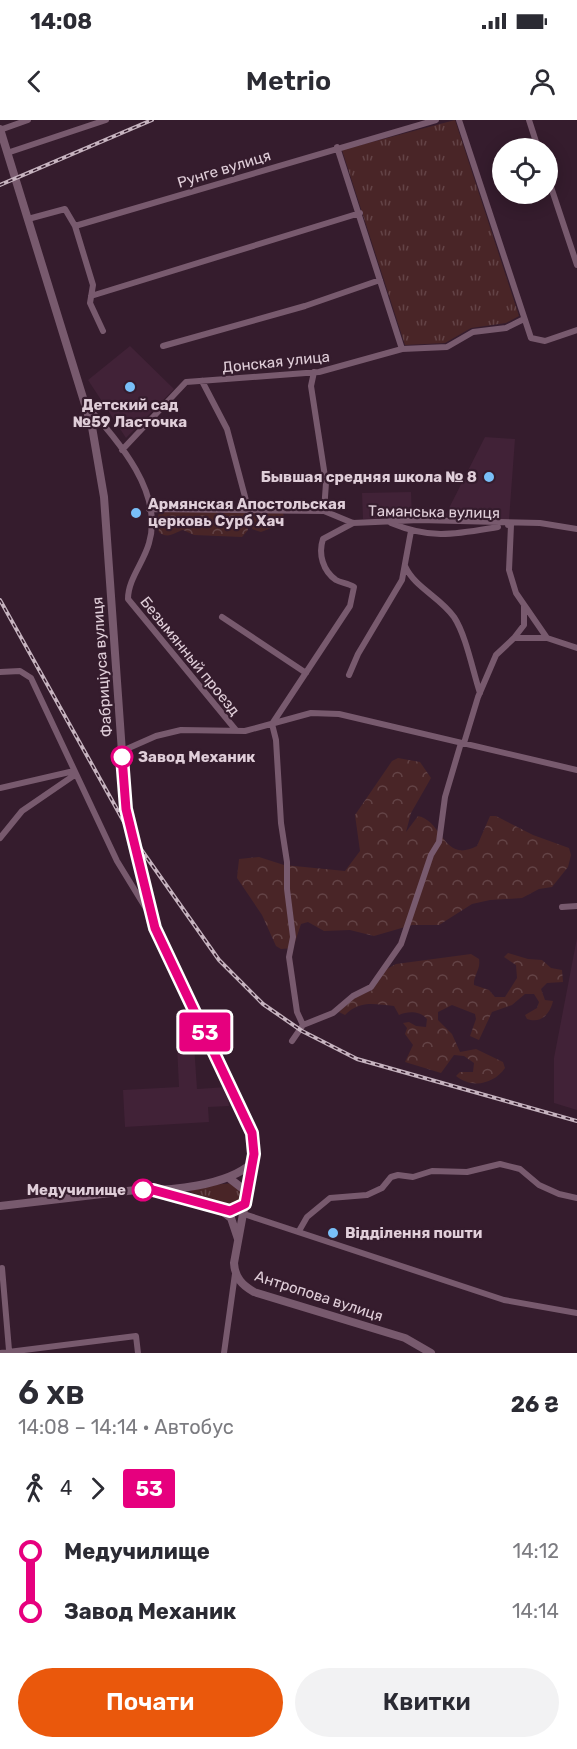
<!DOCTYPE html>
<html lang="uk">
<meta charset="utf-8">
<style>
body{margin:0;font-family:Rubik,sans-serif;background:#f2f2f3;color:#2b2b33;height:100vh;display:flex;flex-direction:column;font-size:22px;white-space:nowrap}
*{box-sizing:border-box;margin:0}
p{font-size:20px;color:#7c7c81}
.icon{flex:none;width:33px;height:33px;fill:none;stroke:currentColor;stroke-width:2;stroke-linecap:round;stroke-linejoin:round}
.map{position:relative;height:1233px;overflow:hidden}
.panel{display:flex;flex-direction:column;background:#fff;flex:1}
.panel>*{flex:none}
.badge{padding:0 12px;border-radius:4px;font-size:21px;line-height:39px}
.fabs{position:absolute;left:492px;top:18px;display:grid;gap:12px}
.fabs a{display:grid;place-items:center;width:66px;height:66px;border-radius:50%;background:#fff;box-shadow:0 3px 15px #0003;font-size:30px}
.map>.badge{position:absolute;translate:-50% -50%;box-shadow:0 0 0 3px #fff}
.legs{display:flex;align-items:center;gap:9px;height:66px;padding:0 18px;font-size:20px}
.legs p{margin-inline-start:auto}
.overview{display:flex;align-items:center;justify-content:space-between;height:102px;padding:0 18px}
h1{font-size:33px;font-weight:600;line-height:45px}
.action{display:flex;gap:12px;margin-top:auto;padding:12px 18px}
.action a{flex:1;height:69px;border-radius:36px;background:#ea580c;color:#fff;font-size:24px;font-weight:600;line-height:69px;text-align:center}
.action a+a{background:#f2f2f3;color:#2b2b33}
ul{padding:0 18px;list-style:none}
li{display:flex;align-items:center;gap:21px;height:60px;font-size:22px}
li i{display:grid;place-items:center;width:9px;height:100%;margin:0 8px;background:currentColor}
li i::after{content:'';width:15px;height:15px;margin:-8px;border:4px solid;border-radius:50%;background:#fff}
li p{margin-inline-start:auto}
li:first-child i{background:linear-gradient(#0000 50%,currentColor 0)}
li:last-child i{background:linear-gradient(currentColor 50%,#0000 0)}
.status{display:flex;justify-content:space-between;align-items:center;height:42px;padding:0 30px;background:#fff;direction:ltr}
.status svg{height:16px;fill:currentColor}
header{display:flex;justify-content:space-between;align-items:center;height:78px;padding:0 18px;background:#fff;font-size:27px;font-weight:600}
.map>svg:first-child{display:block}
</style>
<div class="status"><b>14:08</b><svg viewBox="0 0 49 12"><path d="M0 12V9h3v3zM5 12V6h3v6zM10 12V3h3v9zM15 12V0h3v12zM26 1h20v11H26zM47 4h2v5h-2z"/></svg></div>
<header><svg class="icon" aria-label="back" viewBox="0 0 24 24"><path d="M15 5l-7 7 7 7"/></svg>Metrio<svg class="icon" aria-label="person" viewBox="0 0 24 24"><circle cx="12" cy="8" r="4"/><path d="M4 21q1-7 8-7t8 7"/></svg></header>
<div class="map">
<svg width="577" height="1233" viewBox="0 0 577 1233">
<defs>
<pattern id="grass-tufts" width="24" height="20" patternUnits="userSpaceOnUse" patternTransform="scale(1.5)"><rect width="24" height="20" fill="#492527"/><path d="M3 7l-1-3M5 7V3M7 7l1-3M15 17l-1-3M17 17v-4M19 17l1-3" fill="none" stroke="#634346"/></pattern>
<pattern id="forest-crowns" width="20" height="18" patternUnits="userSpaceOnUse" patternTransform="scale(1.5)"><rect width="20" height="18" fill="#492527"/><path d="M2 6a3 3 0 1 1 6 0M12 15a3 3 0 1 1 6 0" fill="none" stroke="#634346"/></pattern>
</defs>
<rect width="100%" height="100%" fill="#351c2d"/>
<path fill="#412237" d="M130,226L174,269L126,318L88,260Z
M485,317L515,319L509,400L445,396Z
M411,372L412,398L363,399L362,373Z
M577,818V990L554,983V938Z
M194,924L197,969L227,967L229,986L208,987L209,1002L125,1007L123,970L179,967L177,926Z"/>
<path fill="url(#grass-tufts)" d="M455,0L519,196L506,203L471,208L445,223L405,225L342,30Z
M233,1063L243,1071L242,1082L230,1087L190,1072L192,1067Z"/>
<path fill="url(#forest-crowns)" d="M245,391L248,410L242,417L194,415L183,410C175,412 168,420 159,412L157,403L159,392Z
M253,392L283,393L284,397L274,407L261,412L252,409Z
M398,638L420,642L431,658L411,693L406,712L418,696C443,701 443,744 477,726L490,696H496L533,715L569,728L571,735L568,747L552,767L539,769L522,778L490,780L472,784L439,805H412L374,816L350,810L324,811L308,802L301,804L293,828L281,829L276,826L262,795L237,758L239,739L259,737L284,745L345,751L360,731L355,695L392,641Z
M508,833L528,839L542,840L551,848L562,850L563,862L547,863L541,869L545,880L553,881C550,894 541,904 527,899L525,895L537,888L539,882L534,874H525L512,885L492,892L479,920L470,916L476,899L475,894L452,885L438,892V900L452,914L460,932L476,929L503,942L505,948C494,964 472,969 456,956L460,952H473L474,943L464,936L454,935L441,953L405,942L413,925L405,914L407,908L403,903L409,902L416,906L426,907L427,899C420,891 408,891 399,895L394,886C374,884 360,880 345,895L339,892L354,878L372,870L387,849L396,844L471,834L479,839C481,850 473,855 474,865L489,870L495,877H505L517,858L516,845L504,837Z"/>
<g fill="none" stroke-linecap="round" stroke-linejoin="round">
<path stroke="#785a6e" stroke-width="6" d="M459,0L531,218L545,221L577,210
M529,0L538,28
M0,10L28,0
M337,27L402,229
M7,33L106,0
M548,58L577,145
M28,99L65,89L75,106L436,0
M75,106L93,165L90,183L103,211
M91,176L360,93
M163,226L305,186L380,160
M314,252L311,266L326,363L324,391
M202,261L227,309L248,388
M87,286C118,321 164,372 149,423C144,442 128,459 128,479L235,609
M122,330L186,262L319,252L402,229L447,227L473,212L506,208L524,199
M149,389L324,391L353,403L419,400L540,403L577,409
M391,403C432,420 456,414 498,407
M508,405H511L509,450L516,473L547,518L577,528
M405,446C415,468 439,476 454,497C466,515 473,552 480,573
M222,497L306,553
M514,518L524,505V486
M0,552L20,551L31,558L117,741L150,795
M349,555L358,534L402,460L411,411
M464,623L478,577L496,535L514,518H547
M122,631L156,616L181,610L245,611L311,593L339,594L577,650
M0,668L74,651
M0,718L22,691L76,654
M562,787L577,786
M303,905L297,892L289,837L293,817L287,769V742L281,703L276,620L272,604L350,486L354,467C348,463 341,463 336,460C323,451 318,434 323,419L353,403
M292,921L303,905L333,893L353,876L371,867L401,824L431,735L439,722L445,677L461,623
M244,1094L504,1180L577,1193
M299,1111L307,1097L330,1078L367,1075L382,1068L391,1057L398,1055L413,1057L432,1051L467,1052L500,1044L520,1049L539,1065L559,1074L577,1078
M2,1148L9,1230
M0,1233L136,1216L138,1233
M224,1233L235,1154"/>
<path stroke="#785a6e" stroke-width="8" d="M0,9L92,307L104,377L126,689L155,808L252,1013L254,1034L234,1143C235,1158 242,1165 254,1172L405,1218L431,1233
M229,1058L247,1072
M157,1071L222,1091H230L245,1084
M0,1086L136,1070C170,1071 227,1066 252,1043
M222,1091L231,1098L238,1119"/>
<defs>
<path id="rail" d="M0,65L152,0
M0,480L133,718L219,840L263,884L302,911L357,939L577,1001"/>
</defs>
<use href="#rail" stroke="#c6b3bf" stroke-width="4"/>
<use href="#rail" stroke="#351c2d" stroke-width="1.5" stroke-dasharray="4.5" stroke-linecap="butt"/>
</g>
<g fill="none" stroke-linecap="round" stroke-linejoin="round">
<defs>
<path id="line-1" d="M122,637L126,689L155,808L252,1013L254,1034L245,1084L230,1091L153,1070H143"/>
</defs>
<use href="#line-1" stroke="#fff" stroke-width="14"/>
<use href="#line-1" stroke="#e6007e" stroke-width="9"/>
</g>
<g fill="#79bff8" stroke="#351c2d" stroke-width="2">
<circle cx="130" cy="267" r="6"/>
<circle cx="489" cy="357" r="6"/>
<circle cx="136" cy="393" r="6"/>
<circle cx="333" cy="1113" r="6"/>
</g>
<g fill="#fff" stroke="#e6007e" stroke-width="3">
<circle cx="122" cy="637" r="10"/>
<circle cx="143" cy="1070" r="10"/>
</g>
<g text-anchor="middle" stroke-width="4.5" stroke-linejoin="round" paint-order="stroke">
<g font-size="15" fill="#e0ced9" stroke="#351c2d">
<text transform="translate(224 49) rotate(-17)" y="5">Рунге вулиця</text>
<text transform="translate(276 242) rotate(-6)" y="5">Донская улица</text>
<text transform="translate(434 392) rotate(1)" y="5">Таманська вулиця</text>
<text transform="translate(190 536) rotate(51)" y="5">Безымянный проезд</text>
<text transform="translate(102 547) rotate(-94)" y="5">Фабриціуса вулиця</text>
<text transform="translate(319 1176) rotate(18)" y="5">Антропова вулиця</text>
</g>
<g font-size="15" font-weight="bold" fill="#e0ced9" stroke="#351c2d" text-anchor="start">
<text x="130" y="290" text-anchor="middle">Детский сад<tspan x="130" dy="17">№59 Ласточка</tspan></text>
<text x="477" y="362" text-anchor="end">Бывшая средняя школа № 8</text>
<text x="148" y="389">Армянская Апостольская<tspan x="148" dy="17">церковь Сурб Хач</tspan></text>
<text x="345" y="1118">Відділення пошти</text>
</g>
<g font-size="15" font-weight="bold" fill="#e0ced9" stroke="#351c2d" text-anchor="start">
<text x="138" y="642">Завод Механик</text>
<text x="126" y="1075" text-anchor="end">Медучилище</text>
</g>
</g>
</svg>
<div class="fabs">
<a><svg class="icon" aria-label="locate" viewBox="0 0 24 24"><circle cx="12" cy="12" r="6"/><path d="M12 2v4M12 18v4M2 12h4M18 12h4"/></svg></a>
</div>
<b class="badge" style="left:205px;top:912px;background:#e6007e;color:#fff">53</b>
</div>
<section class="panel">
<div class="overview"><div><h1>6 хв</h1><p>14:08 – 14:14 · Автобус</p></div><b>26 ₴</b></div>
<div class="legs"><svg class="icon" aria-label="walk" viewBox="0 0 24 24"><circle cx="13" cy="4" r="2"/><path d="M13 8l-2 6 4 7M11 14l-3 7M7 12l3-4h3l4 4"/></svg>4<svg class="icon" aria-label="forward" viewBox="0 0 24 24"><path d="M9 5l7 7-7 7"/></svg><b class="badge" style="background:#e6007e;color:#fff">53</b></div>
<ul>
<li><i style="color:#e6007e"></i><b>Медучилище</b><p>14:12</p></li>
<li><i style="color:#e6007e"></i><b>Завод Механик</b><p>14:14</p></li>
</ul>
<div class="action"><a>Почати</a><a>Квитки</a></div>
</section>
